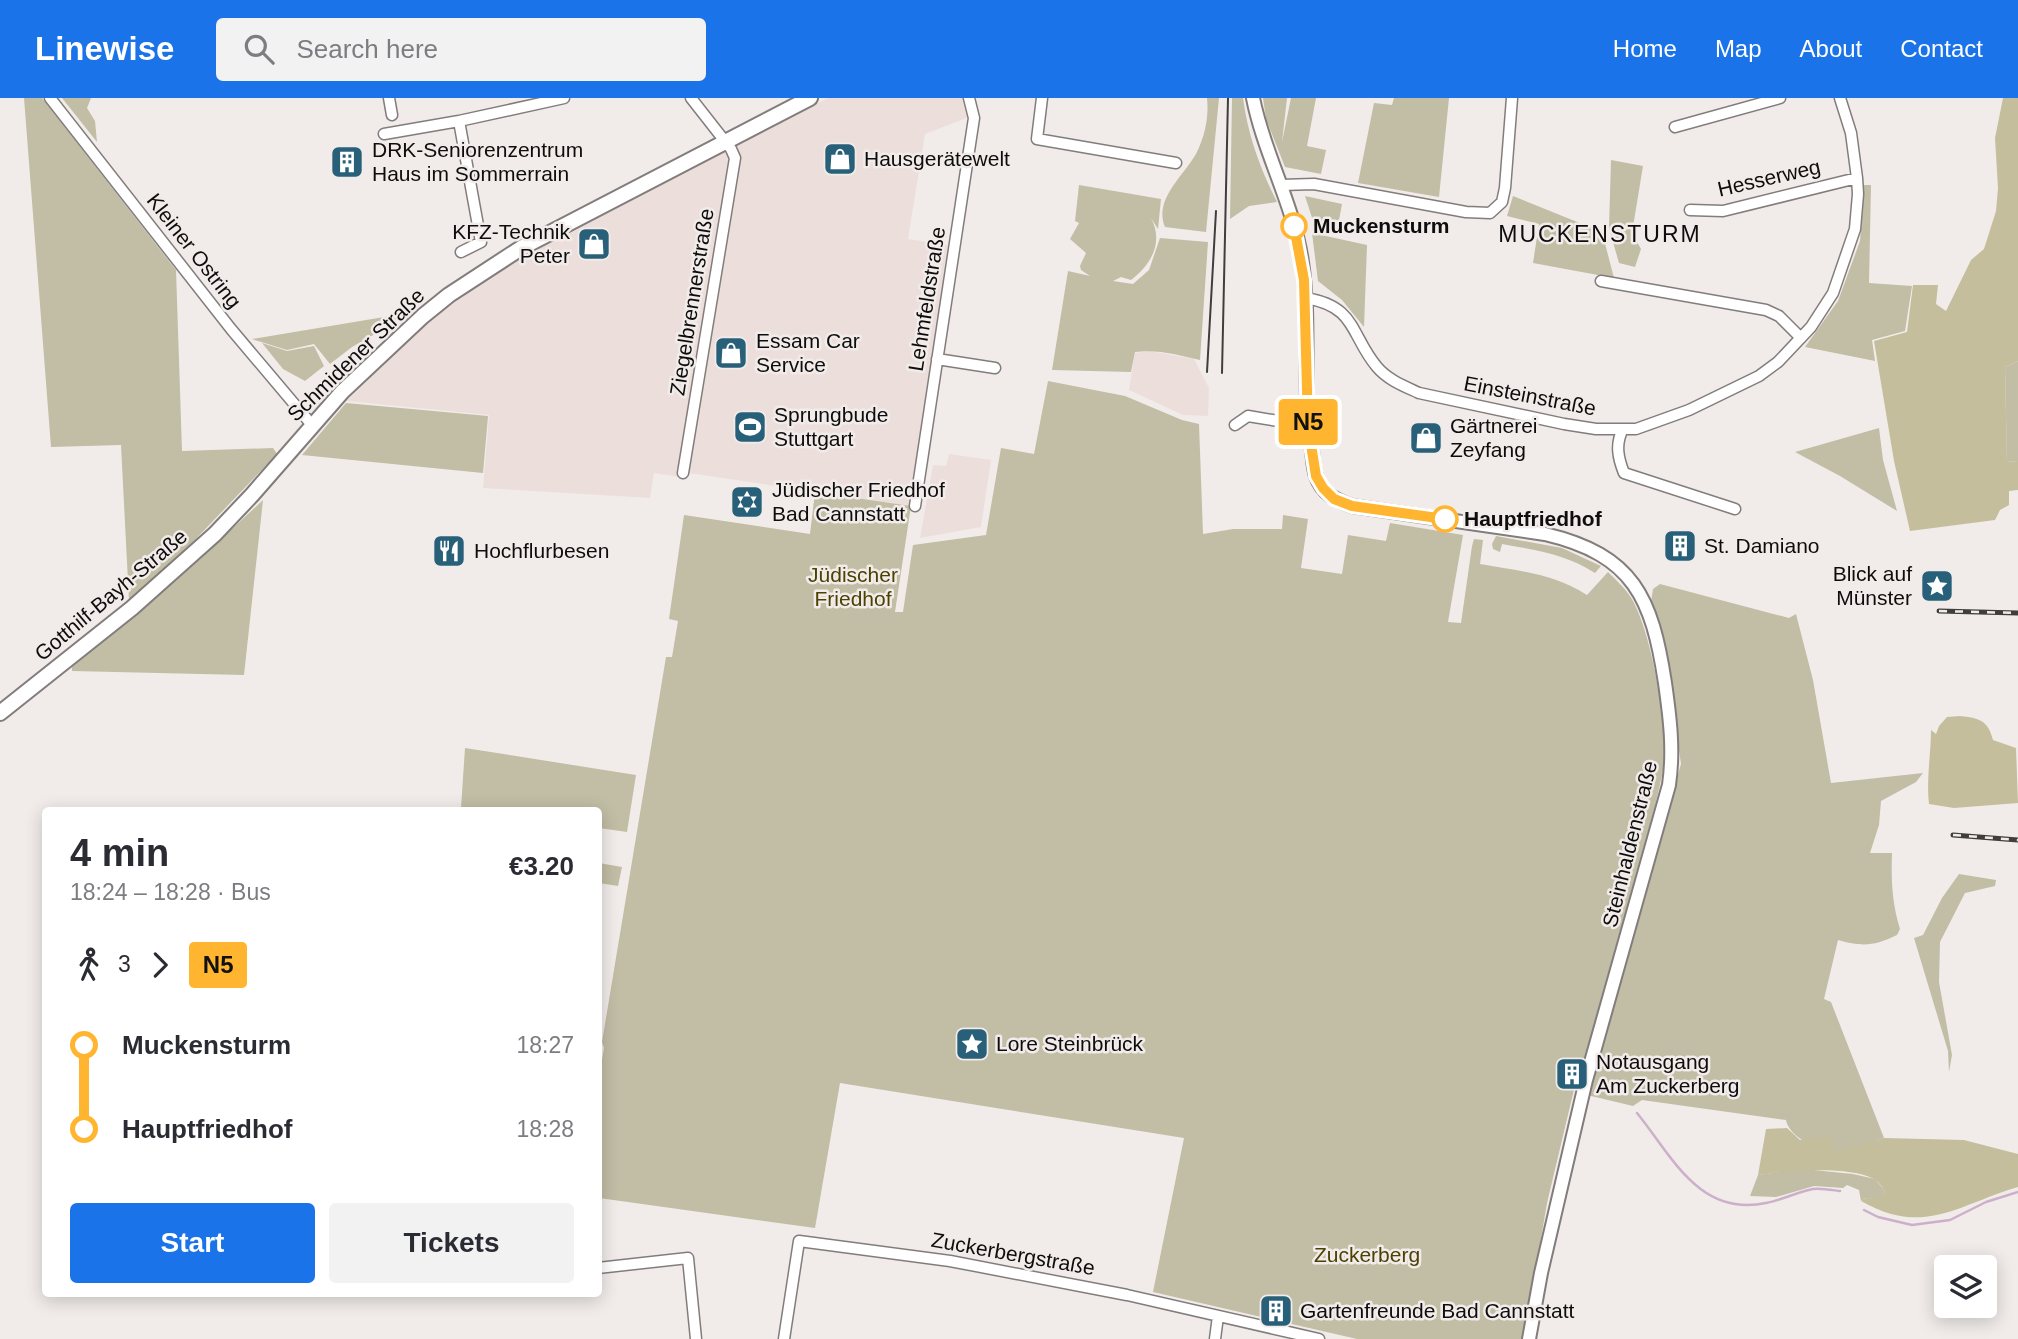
<!DOCTYPE html>
<meta charset="utf-8">
<style>
body{margin:0;font-family:Helvetica,sans-serif;background:#f2f2f3;color:#2b2b33;height:100vh;display:flex;flex-direction:column;font-size:26px;white-space:nowrap}
*{box-sizing:border-box;margin:0}
p{font-size:23px;color:#7c7c81}
.icon{flex:none;width:38px;height:38px;fill:none;stroke:currentColor;stroke-width:2;stroke-linecap:round;stroke-linejoin:round}
.map{position:relative;flex:1;overflow:hidden}
.sheet{position:absolute;left:42px;top:709px;width:560px;height:490px;display:flex;flex-direction:column;background:#fff;border-radius:7px;box-shadow:0 4px 18px #0003}
.sheet>*{flex:none}
.badge{padding:0 14px;border-radius:5px;font-size:24px;line-height:46px}
.controls{position:absolute;left:1934px;top:1157px;display:grid;gap:14px}
.controls a{display:grid;place-items:center;width:63px;height:63px;border-radius:7px;background:#fff;box-shadow:0 4px 18px #0003;font-size:35px}
.map>.badge{position:absolute;translate:-50% -50%;box-shadow:0 0 0 4px #fff}
.legs{display:flex;align-items:center;gap:10px;height:77px;padding:0 28px;font-size:23px}
.legs p{margin-inline-start:auto}
.summary{display:flex;align-items:center;justify-content:space-between;height:119px;padding:0 28px}
h1{font-size:38px;font-weight:700;line-height:52px}
.primary-button{display:flex;gap:14px;margin-top:auto;padding:14px 28px}
.primary-button a{flex:1;height:80px;border-radius:7px;background:#1a73e8;color:#fff;font-size:28px;font-weight:700;line-height:80px;text-align:center}
.primary-button a+a{background:#f2f2f3;color:#2b2b33}
ul{padding:0 28px;list-style:none}
li{display:flex;align-items:center;gap:24px;height:84px;font-size:26px}
li i{display:grid;place-items:center;width:10px;height:100%;margin:0 9px;background:currentColor}
li i::after{content:'';width:18px;height:18px;margin:-9px;border:5px solid;border-radius:50%;background:#fff}
li p{margin-inline-start:auto}
li:first-child i{background:linear-gradient(#0000 50%,currentColor 0)}
li:last-child i{background:linear-gradient(currentColor 50%,#0000 0)}
header{display:flex;align-items:center;gap:42px;box-sizing:border-box;height:98px;padding:0 35px;background:#1a73e8;color:#fff}
header strong{font-size:33px}
nav{display:flex;gap:38px;margin-inline-start:auto;font-size:24px}
.search{width:490px;height:63px;background:#f2f2f3;display:flex;align-items:center;gap:18px;box-sizing:border-box;padding:0 24px;border-radius:7px;color:#7c7c81;font-size:26px}
.map>svg:first-child{display:block}
</style>
<header>
<strong>Linewise</strong>
<div class="search"><svg class="icon" aria-label="search" viewBox="0 0 24 24"><circle cx="10" cy="10" r="6"/><path d="M15 15l6 6"/></svg>Search here</div>
<nav><a>Home</a><a>Map</a><a>About</a><a>Contact</a></nav>
</header>
<div class="map">
<svg width="2018" height="1241" viewBox="0 0 2018 1241">
<rect width="100%" height="100%" fill="#f1ecea"/>
<path fill="#ecdfdb" d="M828,0H964L969,19L925,36L908,141L948,147L911,408L682,374L680,379L654,375L650,400L483,390L489,317L347,303L428,224L512,163Z
M1150,253L1194,261L1209,290L1208,318L1183,317L1129,292L1135,255Z
M949,356L991,362L981,429L920,440L933,367L946,368Z"/>
<path fill="#c2bda5" d="M24,0H42L176,172L182,353L273,350L277,356L191,446L129,503L121,347L51,349Z
M62,0H91L87,10L95,23L97,44Z
M1207,0H1219L1206,134L1165,129C1153,101 1185,77 1197,54C1205,37 1209,19 1207,0Z
M1232,0H1243C1248,38 1260,70 1277,104L1249,108L1230,121Z
M1263,0H1287L1282,44L1291,0H1316L1307,48L1326,52L1321,76L1285,69L1266,21Z
M1394,0H1449L1439,99L1358,85L1374,5L1392,7Z
M1611,62L1643,68L1632,135L1641,151L1635,169L1619,165L1609,130Z
M1079,87L1161,101L1158,131L1151,120C1164,144 1151,167 1131,182L1121,179L1113,183L1133,186L1149,172L1160,140L1208,144L1200,262C1178,257 1158,251 1135,254L1131,274L1052,272L1068,173L1090,178L1081,172L1080,168L1086,155L1070,141L1079,125L1075,123Z
M1864,87H1871L1869,185L1912,188L1905,233L1872,242L1875,263L1805,249L1838,203L1860,143Z
M1305,98L1342,106L1337,133L1315,129Z
M1513,98L1602,134L1614,180L1533,165L1539,126L1507,118Z
M1312,135L1367,147L1364,229L1342,202L1318,183Z
M414,214L352,249L330,266L314,246L287,252L252,241Z
M262,245L287,253L314,248L324,268L305,283L283,271Z
M2018,263V363L2007,364L2005,269Z
M1048,283L1125,298L1182,322L1199,326L1203,436L1233,431H1282L1283,417L1308,421L1301,470L1342,476L1348,437L1386,443L1390,425L1463,437L1448,524L1461,525L1472,448L1474,441L1483,442L1480,466C1519,473 1552,475 1587,497L1608,474C1617,483 1627,492 1633,503C1652,538 1667,626 1664,666C1662,680 1658,694 1655,708L1584,962L1577,979L1547,1105L1524,1241H1357L1153,1194L1184,1040L840,985L815,1130L599,1100L598,985L604,950L602,944L666,559H672L678,523L669,521L684,417L810,436L815,394L911,408L895,514H903L913,447L986,437L1001,350L1034,356Z
M346,305L488,318L483,375L302,357Z
M1879,330L1883,362L1897,413L1840,378L1795,354Z
M263,402L244,577L72,573V569L203,458Z
M1496,438L1562,450L1601,468L1595,475C1566,456 1535,452 1502,446L1500,454L1493,451L1492,446Z
M1660,486L1789,520L1796,516L1813,582L1831,685L1923,675L1916,684L1881,703L1879,727L1870,755H1892C1891,782 1892,805 1900,831L1897,837C1874,848 1863,849 1838,842L1824,901L1831,904L1884,1040C1871,1044 1848,1054 1835,1054C1819,1054 1789,1039 1786,1022L1642,1002L1633,1008L1587,997L1681,666L1664,548L1651,504L1653,491Z
M465,650L636,677L627,734L599,730L598,712H479L461,710Z
M599,765L622,769L618,788L599,785Z
M1959,776L1996,782L1995,788L1965,795L1940,844L1939,884L1952,957L1949,974L1948,953L1914,840L1923,837L1942,800Z
M1803,1071L1853,1076L1875,1081L1885,1093L1881,1102L1867,1100L1861,1103L1859,1092L1847,1087L1843,1090L1814,1088L1776,1099L1750,1098L1758,1077Z"/>
<path fill="#c5be9c" d="M2003,0H2018V263L2005,269L2007,364L2018,363V392L2009,393V407L2000,412L1995,422L1910,433L1894,363L1874,243L1907,234L1913,187H1938L1936,206L1946,213L1971,162L1984,151L1996,113L1998,90L1995,40Z
M1960,618C1979,620 1988,622 1993,642L2016,650L2018,705L1954,710L1929,706C1926,682 1931,656 1931,632L1936,636L1939,628L1947,619Z
M1787,1030L1800,1042L1830,1037L1835,1054L1884,1040L1964,1042L2018,1056V1089C1957,1107 1924,1139 1861,1103L1867,1100L1881,1101L1885,1093C1882,1089 1878,1083 1874,1081C1847,1067 1788,1073 1758,1077L1766,1031Z"/>
<g fill="none" stroke-linecap="round" stroke-linejoin="round">
<path stroke="#ccb0ca" stroke-width="2.5" d="M1637,1015C1672,1058 1699,1119 1766,1105C1782,1102 1797,1094 1813,1091C1821,1090 1832,1092 1840,1093
M1864,1112L1878,1119L1912,1127L1950,1122L1986,1104L2018,1094"/>
<defs>
<path id="minor" d="M50,0L231,231L312,327
M389,0L392,17
M1042,0L1037,41L1176,65
M459,23L481,144L461,154
M1675,29L1780,0
M384,36L459,23L564,0
M1281,87L1314,86L1466,114L1490,115L1502,104L1505,90L1512,0
M1690,112L1723,113L1857,80
M1601,183L1766,212L1779,218L1801,240
M1305,200C1357,208 1350,237 1377,269C1388,282 1404,288 1419,295L1564,326L1596,331H1636L1689,312L1759,278L1778,264L1811,229L1833,195L1855,131L1858,96L1857,80L1851,35L1840,0
M937,261L995,270
M1235,327L1248,318L1308,328
M1623,331C1615,346 1618,360 1624,375L1735,411
M683,375L735,60L731,51L691,0
M915,408L974,20L969,0
M598,1170L688,1160L696,1241
M784,1241L799,1143L950,1163L1127,1197L1319,1241
M1215,1241L1218,1218"/>
<path id="tertiary" d="M1253,0C1264,56 1294,107 1302,164C1311,225 1302,286 1311,346C1313,357 1313,369 1316,378C1322,396 1336,402 1352,408L1545,436C1634,457 1652,500 1665,585C1670,620 1674,652 1669,687L1586,982L1541,1175L1529,1241"/>
<path id="secondary" d="M0,615L132,510L215,436L252,397L342,294L423,218L449,197L521,150L810,0"/>
</defs>
<use href="#minor" stroke="#827d7c" stroke-width="13"/>
<use href="#tertiary" stroke="#827d7c" stroke-width="16"/>
<use href="#secondary" stroke="#827d7c" stroke-width="18"/>
<use href="#minor" stroke="#fff" stroke-width="10"/>
<use href="#tertiary" stroke="#fff" stroke-width="12"/>
<use href="#secondary" stroke="#fff" stroke-width="14"/>
<path stroke="#403d3d" stroke-width="2" d="M1207,274L1216,113
M1222,275L1228,0"/>
<defs>
<path id="rail" d="M1939,513L2018,515
M1953,737L2018,742"/>
</defs>
<use href="#rail" stroke="#403d3d" stroke-width="5"/>
<use href="#rail" stroke="#f1ecea" stroke-width="2.5" stroke-dasharray="8" stroke-linecap="butt"/>
</g>
<g fill="none" stroke-linecap="round" stroke-linejoin="round">
<defs>
<path id="line-1" d="M1294,128L1304,182L1308,328L1316,378L1323,390L1334,401L1352,408L1445,421"/>
</defs>
<use href="#line-1" stroke="#fff" stroke-width="16"/>
<use href="#line-1" stroke="#ffb530" stroke-width="10"/>
</g>
<defs>
<symbol id="shop-square" viewBox="-11 -11 22 22"><rect x="-9" y="-9" width="18" height="18" rx="4" fill="#28607a" stroke="#f1ecea"/><path d="M-5-2.5h2.3a2.7 3.5 0 0 1 5.4 0H5L5.5 6h-11ZM-1.5-2.5h3a1.5 2.3 0 0 0-3 0Z" fill="#fff"/></symbol>
<symbol id="building-square" viewBox="-11 -11 22 22"><rect x="-9" y="-9" width="18" height="18" rx="4" fill="#28607a" stroke="#f1ecea"/><path d="M-4-6H4V6H1V3H-1V6H-4ZM-2.5-4.3h1.7v1.8h-1.7ZM.8-4.3h1.7v1.8H.8ZM-2.5-1h1.7V.8h-1.7ZM.8-1h1.7V.8H.8Z" fill="#fff"/></symbol>
<symbol id="stadium-square" viewBox="-11 -11 22 22"><rect x="-9" y="-9" width="18" height="18" rx="4" fill="#28607a" stroke="#f1ecea"/><path d="M0-5a6.5 5 0 1 0 0 10a6.5 5 0 1 0 0-10ZM-3.5-1.8h7v3.6h-7Z" fill="#fff"/></symbol>
<symbol id="synagogue-square" viewBox="-11 -11 22 22"><rect x="-9" y="-9" width="18" height="18" rx="4" fill="#28607a" stroke="#f1ecea"/><path d="M0-6.5L5.6 3.2H-5.6ZM0 6.5L5.6-3.2H-5.6Z" fill="#fff"/></symbol>
<symbol id="restaurant-square" viewBox="-11 -11 22 22"><rect x="-9" y="-9" width="18" height="18" rx="4" fill="#28607a" stroke="#f1ecea"/><path d="M-5-6h1v4h1v-4h1v4h1v-4h1v5L-1.5 .5V6h-2V.5L-5-1ZM5-6V6H3V1.5H1.5Q1.5-4 5-6Z" fill="#fff"/></symbol>
<symbol id="sight-square" viewBox="-11 -11 22 22"><rect x="-9" y="-9" width="18" height="18" rx="4" fill="#28607a" stroke="#f1ecea"/><path d="M0-6L1.8-2.2L6-1.7L2.9 1.2L3.7 5.4L0 3.3L-3.7 5.4L-2.9 1.2L-6-1.7L-1.8-2.2Z" fill="#fff"/></symbol>
</defs>
<g fill-rule="evenodd">
<use href="#shop-square" x="821" y="42" width="38" height="38"/>
<use href="#building-square" x="328" y="45" width="38" height="38"/>
<use href="#shop-square" x="575" y="127" width="38" height="38"/>
<use href="#shop-square" x="712" y="236" width="38" height="38"/>
<use href="#stadium-square" x="731" y="310" width="38" height="38"/>
<use href="#shop-square" x="1407" y="321" width="38" height="38"/>
<use href="#synagogue-square" x="728" y="385" width="38" height="38"/>
<use href="#building-square" x="1661" y="429" width="38" height="38"/>
<use href="#restaurant-square" x="430" y="434" width="38" height="38"/>
<use href="#sight-square" x="1918" y="469" width="38" height="38"/>
<use href="#sight-square" x="953" y="927" width="38" height="38"/>
<use href="#building-square" x="1553" y="957" width="38" height="38"/>
<use href="#building-square" x="1257" y="1194" width="38" height="38"/>
</g>
<g fill="#fff" stroke="#ffb530" stroke-width="3.5">
<circle cx="1294" cy="128" r="12"/>
<circle cx="1445" cy="421" r="12"/>
</g>
<g text-anchor="middle" stroke-width="5" stroke-linejoin="round" paint-order="stroke">
<g font-size="21" fill="#0e0c0c" stroke="#f1ecea" text-anchor="start">
<text x="372" y="59">DRK-Seniorenzentrum<tspan x="372" dy="24">Haus im Sommerrain</tspan></text>
<text x="864" y="68">Hausgerätewelt</text>
<text x="570" y="141" text-anchor="end">KFZ-Technik<tspan x="570" dy="24">Peter</tspan></text>
<text x="756" y="250">Essam Car<tspan x="756" dy="24">Service</tspan></text>
<text x="774" y="324">Sprungbude<tspan x="774" dy="24">Stuttgart</tspan></text>
<text x="1450" y="335">Gärtnerei<tspan x="1450" dy="24">Zeyfang</tspan></text>
<text x="772" y="399">Jüdischer Friedhof<tspan x="772" dy="24">Bad Cannstatt</tspan></text>
<text x="1704" y="455">St. Damiano</text>
<text x="474" y="460">Hochflurbesen</text>
<text x="1912" y="483" text-anchor="end">Blick auf<tspan x="1912" dy="24">Münster</tspan></text>
<text x="996" y="953">Lore Steinbrück</text>
<text x="1596" y="971">Notausgang<tspan x="1596" dy="24">Am Zuckerberg</tspan></text>
<text x="1300" y="1220">Gartenfreunde Bad Cannstatt</text>
</g>
<g font-size="21" fill="#0e0c0c" stroke="#f1ecea">
<text transform="translate(1769 80) rotate(-13)" y="7">Hesserweg</text>
<text transform="translate(194 153) rotate(52)" y="7">Kleiner Ostring</text>
<text transform="translate(927 201) rotate(-81)" y="7">Lehmfeldstraße</text>
<text transform="translate(692 204) rotate(-81)" y="7">Ziegelbrennerstraße</text>
<text transform="translate(356 257) rotate(-44)" y="7">Schmidener Straße</text>
<text transform="translate(1530 298) rotate(11)" y="7">Einsteinstraße</text>
<text transform="translate(111 497) rotate(-40)" y="7">Gotthilf-Bayh-Straße</text>
<text transform="translate(1630 746) rotate(-76)" y="7">Steinhaldenstraße</text>
<text transform="translate(1013 1156) rotate(10)" y="7">Zuckerbergstraße</text>
</g>
<g font-size="21" font-weight="bold" fill="#0e0c0c" stroke="#f1ecea" text-anchor="start">
<text x="1313" y="135">Muckensturm</text>
<text x="1464" y="428">Hauptfriedhof</text>
</g>
<g font-size="21" fill="#4d4102" stroke="#f1ecea">
<text x="853" y="484">Jüdischer<tspan x="853" dy="24">Friedhof</tspan></text>
<text x="1367" y="1164">Zuckerberg</text>
</g>
<g font-size="23" letter-spacing="2" fill="#0e0c0c" stroke="#f1ecea">
<text x="1600" y="144">MUCKENSTURM</text>
</g>
</g>
</svg>
<div class="controls">
<a><svg class="icon" aria-label="layers" viewBox="0 0 24 24"><path d="M12 4l9 5-9 5-9-5zM3 14l9 5 9-5"/></svg></a>
</div>
<b class="badge" style="left:1308px;top:324px;background:#ffb530;color:#111">N5</b>
<section class="sheet">
<div class="summary"><div><h1>4 min</h1><p>18:24 – 18:28 · Bus</p></div><b>€3.20</b></div>
<div class="legs"><svg class="icon" aria-label="walk" viewBox="0 0 24 24"><circle cx="13" cy="4" r="2"/><path d="M13 8l-2 6 4 7M11 14l-3 7M7 12l3-4h3l4 4"/></svg>3<svg class="icon" aria-label="forward" viewBox="0 0 24 24"><path d="M9 5l7 7-7 7"/></svg><b class="badge" style="background:#ffb530;color:#111">N5</b></div>
<ul>
<li><i style="color:#ffb530"></i><b>Muckensturm</b><p>18:27</p></li>
<li><i style="color:#ffb530"></i><b>Hauptfriedhof</b><p>18:28</p></li>
</ul>
<div class="primary-button"><a>Start</a><a>Tickets</a></div>
</section>
</div>
